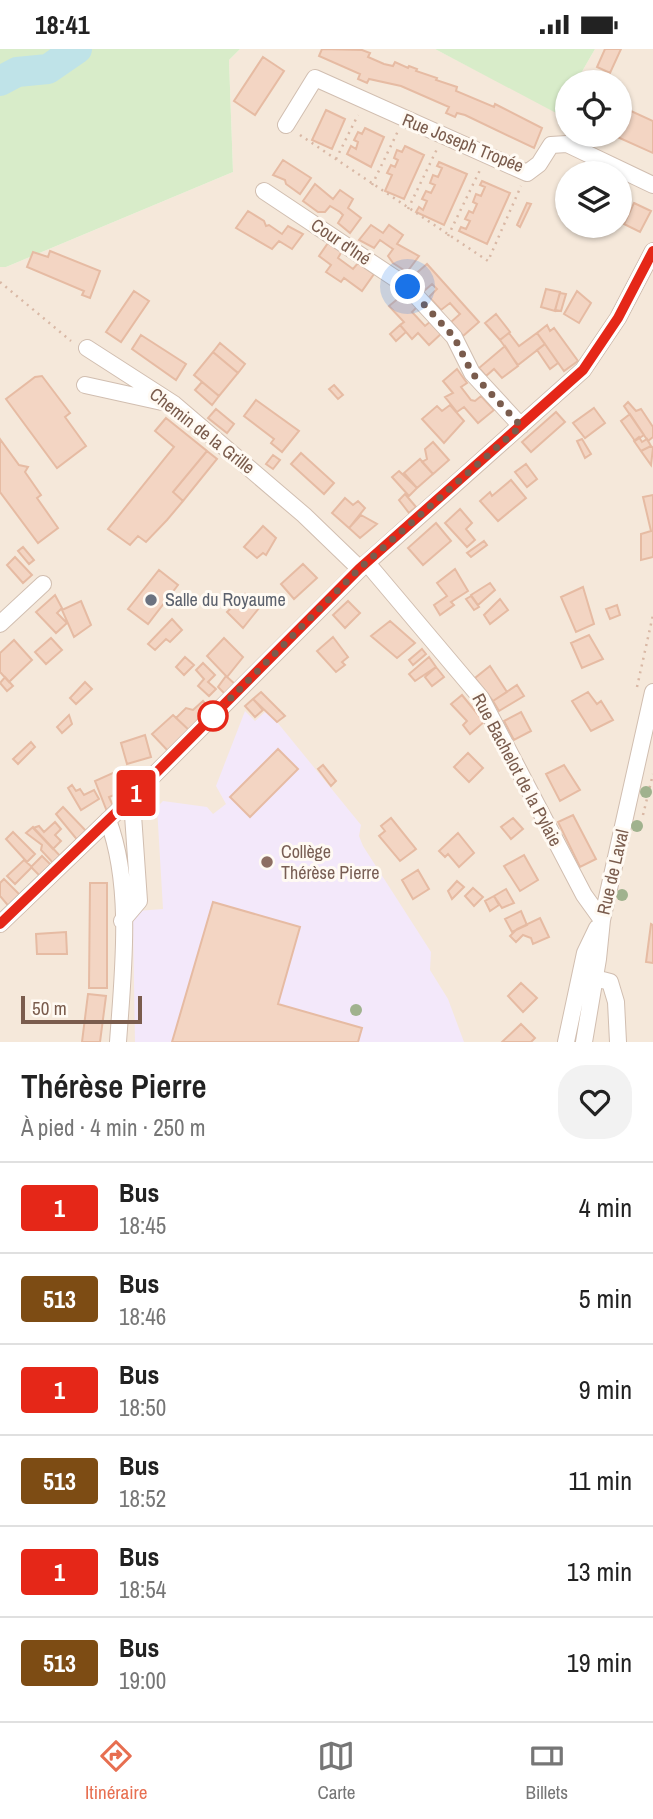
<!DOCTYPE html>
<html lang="fr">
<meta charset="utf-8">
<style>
body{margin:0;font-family:"Archivo Narrow",sans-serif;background:#f2f2f2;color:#222;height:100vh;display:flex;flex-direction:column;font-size:26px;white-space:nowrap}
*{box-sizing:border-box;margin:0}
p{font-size:23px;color:#767676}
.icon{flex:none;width:38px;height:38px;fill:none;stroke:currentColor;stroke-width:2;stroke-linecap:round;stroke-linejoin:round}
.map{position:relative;height:993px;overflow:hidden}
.details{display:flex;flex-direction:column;background:#fff;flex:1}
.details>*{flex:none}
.badge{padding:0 14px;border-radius:5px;font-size:24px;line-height:46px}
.fabs{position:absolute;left:555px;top:21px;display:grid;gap:14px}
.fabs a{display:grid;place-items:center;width:77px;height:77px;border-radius:50%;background:#fff;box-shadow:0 2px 5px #0004;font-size:35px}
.scale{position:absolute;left:21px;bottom:18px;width:121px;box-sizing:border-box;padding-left:7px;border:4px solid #7a5c4d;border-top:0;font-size:19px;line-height:24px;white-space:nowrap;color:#7a5c4d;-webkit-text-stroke:5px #fffaf3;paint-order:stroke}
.you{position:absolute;width:35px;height:35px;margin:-18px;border:5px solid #fff;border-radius:50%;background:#1a73e8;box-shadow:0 0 0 10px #1a73e833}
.map>.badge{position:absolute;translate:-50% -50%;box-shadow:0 0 0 4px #fff}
.round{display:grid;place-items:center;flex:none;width:74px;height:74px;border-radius:28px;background:#f2f2f2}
.headline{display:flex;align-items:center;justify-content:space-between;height:119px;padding:0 21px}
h1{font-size:33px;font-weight:600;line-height:52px}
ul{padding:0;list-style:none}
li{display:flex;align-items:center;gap:21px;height:91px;padding:0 21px;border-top:2px solid #e0e0e0}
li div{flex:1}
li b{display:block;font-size:26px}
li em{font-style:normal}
li .badge{min-width:77px;font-weight:700;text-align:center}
.status{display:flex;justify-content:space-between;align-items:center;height:49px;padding:0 35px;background:#fff;direction:ltr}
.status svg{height:19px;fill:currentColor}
.tab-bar{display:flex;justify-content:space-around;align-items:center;height:98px;border-top:2px solid #e0e0e0;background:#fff;font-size:19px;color:#767676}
.tab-bar a{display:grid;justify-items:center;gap:4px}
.tab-bar .current{color:#e76f51}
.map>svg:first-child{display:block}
</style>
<div class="status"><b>18:41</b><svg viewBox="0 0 49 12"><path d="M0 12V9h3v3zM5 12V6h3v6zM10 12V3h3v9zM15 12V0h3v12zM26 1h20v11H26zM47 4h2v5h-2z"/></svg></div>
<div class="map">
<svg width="653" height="993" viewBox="0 0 653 993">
<rect width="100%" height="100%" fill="#fdf6ec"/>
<path fill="#f5e8da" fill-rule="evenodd" d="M240,0H435L558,64L567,49V86H620V33H576L595,0H653V993H0V218H6L233,123L229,11ZM567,124H620V177H567Z"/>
<path fill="#f3e8fa" d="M245,662L255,672L265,663L277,673L361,776L359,787L363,797L431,903L430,921L448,950L464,993H135L133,873L137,862L163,860L157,758L163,752L207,758L213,765L226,755L216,737Z"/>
<path fill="#d8ecc9" d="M0,0H240L229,11L233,123L6,218H0Z
M435,0H595L576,33H567V49L558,65Z"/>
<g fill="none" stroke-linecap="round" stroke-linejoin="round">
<path stroke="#bfe3e8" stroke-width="30" d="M0,32L17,23L48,20L77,0"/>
</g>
<path fill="#f3d5c3" stroke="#e6bba3" stroke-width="2" d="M322,0L362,1L370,4L368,8L384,15L393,17L395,13L408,19L409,17L417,20L416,22L437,29L436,31L457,38L456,42L494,58L495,55L542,79L534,99L465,66L457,64L455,68L446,64L449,58L401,37L369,30L367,34L358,30L360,25L319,7Z
M605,0H621L610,24L597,18Z
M263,8L284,22L255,66L234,52Z
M620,57L653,72V104L613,86H620Z
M326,61L345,70L332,100L312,91Z
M365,79L384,88L371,118L347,105L351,97L356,100L358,93L354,91L358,83L362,85Z
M405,97L424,106L404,150L385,142L392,126L387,124L391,116L395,118L398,111L394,109L397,101L402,103Z
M283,111L311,129L300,145L286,135L285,131L273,126Z
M439,113L467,125L444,176L416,163L419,158L423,161L427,152L422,150L426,142L431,144L435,136L430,134L433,126L438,128L442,119L437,117Z
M482,132L510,144L487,195L459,182L461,178L466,180L470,172L465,170L469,162L473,164L477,155L473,153L476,145L481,147L485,138L480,136Z
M315,135L333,150L340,141L353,150L348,159L361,169L350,184L338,174L343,166L340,163L330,157L325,163H318L303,152Z
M527,154L531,155L520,178L517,176Z
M634,154L651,162L640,183L624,175Z
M248,162L264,172L266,177L269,176L282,185L288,177L303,185L292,200L279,192L272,200L236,179Z
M371,176L383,184L389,176L403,186L397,195L419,207L407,223L393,214L388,207L393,200L390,198L380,191L374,199L359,191Z
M330,191L342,202L338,209L353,220L358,214L374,225L362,242L344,229L341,233L326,223L331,216L319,207Z
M50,202L100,222L90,249L82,246L84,242L27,218L33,203L48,208Z
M427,215L479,273L463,287L451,273L460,265L458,263L450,254L441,261L429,248L437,240L432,235L424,242L412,228Z
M546,240L560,243L555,262L541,258Z
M134,242L149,252L121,293L106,283Z
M577,242L591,254L579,274L564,265Z
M405,244L417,258L412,263L425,277L431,272L443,283L429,296L418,284L412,290L400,276L404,273L389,257Z
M560,244L566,245L561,262L555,261Z
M496,265L510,283L500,291L485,274Z
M400,276L406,283L396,292L390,285Z
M547,276L550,282L554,279L578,312L564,322L537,284Z
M509,284L519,297L537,284L545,295L518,316L500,291Z
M141,286L186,315L176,331L132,300Z
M220,294L245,315L238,324L213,303Z
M545,295L558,314L550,320L537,301Z
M505,297L518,317L502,329L494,320L486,327L479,319Z
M213,303L238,324L219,347L194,326Z
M457,320L467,334L461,338L471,351L475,352L481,347L494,361L478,374L464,358L457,363L445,348L453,344L443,332Z
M42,327L70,364L65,368L86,397L57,419L6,350L35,328Z
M202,333L219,347L212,356L195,341Z
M334,336L343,346L338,350L329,340Z
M256,351L299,382L282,403L271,394L274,390L244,367Z
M628,353L636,362L641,360L653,378V388L648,392L624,357Z
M450,356L464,372L444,394L422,370L437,357L442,362Z
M594,359L605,374L585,389L573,374Z
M216,360L234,375L227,384L208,369Z
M556,363L565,373L531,403L522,393Z
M630,365L644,386L635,392L621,372Z
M166,369L207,402L173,443L183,452L167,471L146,493L138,487L130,496L108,480L174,398L155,382Z
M639,388L642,393L647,390L651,397L641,402L634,392Z
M0,390L19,416L28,418L25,423L41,446L37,449L58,479L38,494L0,443Z
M582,390L591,405L585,409L577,392Z
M433,393L449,411L433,425L422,413L427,410L425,400Z
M651,397L653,399L651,416L641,402Z
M207,402L217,410L183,452L173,443Z
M301,404L334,434L324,445L291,415Z
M273,406L280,411L273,420L266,415Z
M420,410L433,425L417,439L404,424Z
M526,415L537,430L527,438L515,423Z
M399,422L417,439L409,447L392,428Z
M511,431L526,449L498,472L480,452L490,443L492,447Z
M405,445L416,458L409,464L399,451Z
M653,446V508L641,511V485L651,482L643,448Z
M345,449L353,456L358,452L365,459L349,479L332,464Z
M460,460L472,474L466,480L475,491L467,498L445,474Z
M361,466L377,475L360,489L349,479Z
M436,474L451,492L423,516L408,499Z
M263,477L276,489L266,506L263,504L257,509L244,498Z
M484,492L487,496L471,508L467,504Z
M23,498L34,511L29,515L18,502Z
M15,508L32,526L23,534L7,516Z
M303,515L317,529L294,550L281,535Z
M455,520L468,542L451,553L454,556L440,566L434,556L447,547L437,534Z
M159,521L178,536L148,575L128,560Z
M490,534L495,541L478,556L471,546Z
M583,538L594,575L576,583L561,548Z
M245,545L259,559L243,579L227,563Z
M55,546L62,559L57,564L67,574L56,584L36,563Z
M471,547L479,558L474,561L466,550Z
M500,550L508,561L490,575L484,566Z
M81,552L91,576L74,588L62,561Z
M348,552L360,564L345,579L333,566Z
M617,556L620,566L610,570L606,560Z
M172,570L182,581L170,593L166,590L155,601L148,595Z
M390,572L415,594L397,609L371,587Z
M589,586L603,610L582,619L571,594Z
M333,588L348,608L342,613L345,616L336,623L317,602Z
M51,589L62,601L46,615L35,603Z
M224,589L243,608L227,628L207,607Z
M14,591L32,611L9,633L0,623V604Z
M422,600L426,605L413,616L409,611Z
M185,608L194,616L184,626L176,618Z
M429,608L436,618L415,632L409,625Z
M203,614L215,626L208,633L216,640L209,647L198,637L204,630L196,621Z
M490,617L507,643L493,652L475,629Z
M436,618L444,628L432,637L425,628Z
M226,627L236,636L226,646L218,638Z
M5,628L13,637L7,642L0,634Z
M85,633L92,640L76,655L70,649Z
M517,636L524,647L499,662L493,652Z
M261,643L285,667L277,673L253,650Z
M588,643L597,655L601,652L613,671L591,682L572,652Z
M462,646L484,673L470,685L463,676L467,672L451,655Z
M253,650L263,661L255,668L245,657Z
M203,652L211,661L190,682L176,669L186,659L193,661Z
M521,663L531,682L514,691L504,672Z
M69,666L72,675L62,684L57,678Z
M173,666L190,682L169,703L152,685Z
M145,686L151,708L127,715L121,694Z
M31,693L35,698L18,715L13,710Z
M278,700L298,720L250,768L230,748Z
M468,704L483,719L469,733L454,718Z
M323,716L336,732L331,737L318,720Z
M564,716L580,741L560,752L546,725Z
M115,723L122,743L109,748L114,759L108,765L95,732Z
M72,736L76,742L80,740L84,746L94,741L99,750L81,761L68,739Z
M63,758L88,784L79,793L56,765Z
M573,766L596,810L580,818L558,773Z
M391,769L416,800L400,812L379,787L385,782L381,777Z
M513,769L523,780L511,790L501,778Z
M55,773L61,780L55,786L61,792L53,800L33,779L39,777L44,783Z
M33,778L62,809L55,816L41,801L42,796L26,784Z
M13,783L35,805L27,813L6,790Z
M458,784L474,804L459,818L448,805L445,808L439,802Z
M524,806L538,831L520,842L504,817Z
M42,807L53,818L42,829L31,818Z
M24,811L32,818L15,835L7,827Z
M418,821L429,840L413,850L402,831Z
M4,830L22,848L11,860L0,847V834Z
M457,832L464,838L452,850L448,842Z
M90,834H107V939H89Z
M473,839L483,848L474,857L465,847Z
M506,840L514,854L502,859L494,847Z
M494,847L499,856L490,862L485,852Z
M213,853L300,878L278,955L362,979L358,993H172Z
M521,862L527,876L512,883L505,870Z
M540,869L549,888L533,895L531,889L523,886L516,893L510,887L517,880Z
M651,875L653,876V914L646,913Z
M66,883L67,905H37L36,885Z
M521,934L537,949L523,963L508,947Z
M88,945L106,947L100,993H82Z
M521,975L535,989L531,993H502Z"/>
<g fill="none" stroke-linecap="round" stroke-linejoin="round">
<defs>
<path id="minor" d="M286,76L315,29L527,124L539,115L551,96L567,95L653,136
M264,142L408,238L454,288L472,324L521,377
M87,299L174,355L304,466L360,520
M85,336L162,353
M367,514L481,649L584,846L602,871
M0,575L43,535
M108,771C133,838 123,923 118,993
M122,872L139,852L133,766L129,751
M0,875L129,751L360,520L583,321L618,269L653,202
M595,929L610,933L616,953L618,993
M566,993L585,904L597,879
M584,993L598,910L602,871L653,643"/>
</defs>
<use href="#minor" stroke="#d1beb0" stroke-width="18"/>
<path stroke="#d9b8a5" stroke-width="2.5" stroke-dasharray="2 5" stroke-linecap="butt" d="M300,86L488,212L521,137
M336,110L358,66
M372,136L398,82
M408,160L437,100
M448,187L480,121
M0,233L71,292
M637,638L653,566
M643,766L653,725"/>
<use href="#minor" stroke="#fff" stroke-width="16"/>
</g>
<g fill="#a0b28e">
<circle cx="646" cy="743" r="6"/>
<circle cx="637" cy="777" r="6"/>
<circle cx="622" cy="846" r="6"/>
<circle cx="356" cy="961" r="6"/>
</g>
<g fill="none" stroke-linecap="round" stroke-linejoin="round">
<defs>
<path id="line" d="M0,875L129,751L359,520L583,321L618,269L653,202"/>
</defs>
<use href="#line" stroke="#fff" stroke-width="16"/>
<use href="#line" stroke="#e52718" stroke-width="10"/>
<path stroke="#7a5c4d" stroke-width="7" stroke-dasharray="0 12.6" d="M213,667L359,520L521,377L472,324L454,288L408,238"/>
</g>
<circle fill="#6b7280" stroke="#fffaf3" stroke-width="2.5" cx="151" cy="551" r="7"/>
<circle fill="#fff" stroke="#e52718" stroke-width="3.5" cx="213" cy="667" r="14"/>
<circle fill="#8d6e63" stroke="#fffaf3" stroke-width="2.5" cx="267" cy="813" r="7"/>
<g text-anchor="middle" stroke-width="6" stroke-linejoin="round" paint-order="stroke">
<g font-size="18" fill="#7a5c4d" stroke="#fffaf3">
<text transform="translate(463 94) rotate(22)" y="6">Rue Joseph Tropée</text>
<text transform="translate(341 193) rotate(34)" y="6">Cour d'Iné</text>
<text transform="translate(202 382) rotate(38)" y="6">Chemin de la Grille</text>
<text transform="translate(517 721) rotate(62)" y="6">Rue Bachelot de la Pylaie</text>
<text transform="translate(613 823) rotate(-77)" y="6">Rue de Laval</text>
</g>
<g font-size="18" fill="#5b616d" stroke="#fffaf3" text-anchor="start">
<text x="165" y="557">Salle du Royaume</text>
</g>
<g font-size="18" fill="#785e54" stroke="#fffaf3" text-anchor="start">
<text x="281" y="809">Collège<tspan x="281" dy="21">Thérèse Pierre</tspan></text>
</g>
</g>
</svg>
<div class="fabs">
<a><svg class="icon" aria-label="locate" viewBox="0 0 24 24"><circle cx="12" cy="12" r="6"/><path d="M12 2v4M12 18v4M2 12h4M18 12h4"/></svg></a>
<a><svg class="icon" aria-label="layers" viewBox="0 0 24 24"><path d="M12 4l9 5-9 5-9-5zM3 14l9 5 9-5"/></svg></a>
</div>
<div class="scale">50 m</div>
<div class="you" style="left:408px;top:238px"></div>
<b class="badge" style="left:136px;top:744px;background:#e52718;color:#fff">1</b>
</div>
<section class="details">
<div class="headline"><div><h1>Thérèse Pierre</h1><p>À pied · 4 min · 250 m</p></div><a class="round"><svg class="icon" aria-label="heart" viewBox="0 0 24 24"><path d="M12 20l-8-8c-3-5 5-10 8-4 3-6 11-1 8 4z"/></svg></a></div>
<ul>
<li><span class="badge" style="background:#e52718;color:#fff">1</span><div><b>Bus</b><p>18:45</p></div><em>4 min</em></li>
<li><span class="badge" style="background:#7d4c14;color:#fff">513</span><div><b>Bus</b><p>18:46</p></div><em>5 min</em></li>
<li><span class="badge" style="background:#e52718;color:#fff">1</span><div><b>Bus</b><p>18:50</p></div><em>9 min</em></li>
<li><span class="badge" style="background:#7d4c14;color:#fff">513</span><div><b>Bus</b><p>18:52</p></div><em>11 min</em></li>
<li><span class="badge" style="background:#e52718;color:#fff">1</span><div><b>Bus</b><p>18:54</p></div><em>13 min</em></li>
<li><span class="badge" style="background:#7d4c14;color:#fff">513</span><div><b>Bus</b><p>19:00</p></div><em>19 min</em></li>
</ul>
</section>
<nav class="tab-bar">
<a class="current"><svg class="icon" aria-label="directions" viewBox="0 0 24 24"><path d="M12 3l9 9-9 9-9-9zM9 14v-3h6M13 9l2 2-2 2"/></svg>Itinéraire</a>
<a><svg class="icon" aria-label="map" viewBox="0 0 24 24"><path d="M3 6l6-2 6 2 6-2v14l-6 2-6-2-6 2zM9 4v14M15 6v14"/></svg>Carte</a>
<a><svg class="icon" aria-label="tickets" viewBox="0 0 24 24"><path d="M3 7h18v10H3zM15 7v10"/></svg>Billets</a>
</nav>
